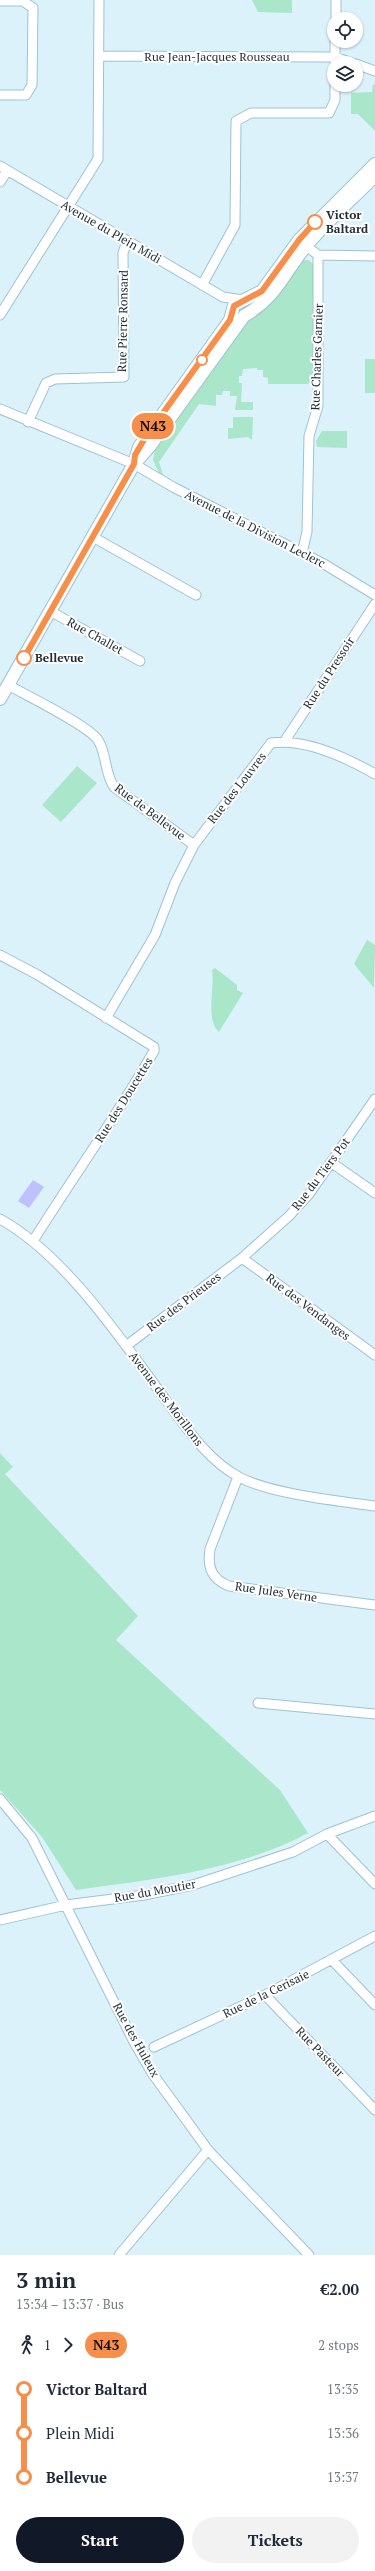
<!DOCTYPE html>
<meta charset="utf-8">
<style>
body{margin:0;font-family:"PT Serif",serif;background:#f2f2f3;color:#1f2937;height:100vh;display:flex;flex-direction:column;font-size:15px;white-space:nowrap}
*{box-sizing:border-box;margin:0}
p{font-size:13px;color:#747a83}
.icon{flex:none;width:22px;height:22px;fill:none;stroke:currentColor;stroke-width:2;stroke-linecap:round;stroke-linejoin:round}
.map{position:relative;height:2255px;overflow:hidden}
.details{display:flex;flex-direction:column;background:#fff;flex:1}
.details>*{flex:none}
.badge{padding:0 8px;border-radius:13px;font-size:14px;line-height:26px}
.controls{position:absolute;left:327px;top:12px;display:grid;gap:8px}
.controls a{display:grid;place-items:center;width:36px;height:36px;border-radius:50%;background:#fff;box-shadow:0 1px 3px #0004;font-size:20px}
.map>.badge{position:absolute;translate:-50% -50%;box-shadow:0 0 0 2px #fff}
.legs{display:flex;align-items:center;gap:6px;height:44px;padding:0 16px;font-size:13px}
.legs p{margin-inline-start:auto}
.head{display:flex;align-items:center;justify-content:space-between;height:68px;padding:0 16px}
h1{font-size:22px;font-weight:800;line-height:30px}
.action{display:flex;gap:8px;margin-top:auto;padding:8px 16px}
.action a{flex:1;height:46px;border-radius:24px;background:#111827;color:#fff;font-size:16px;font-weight:800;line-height:46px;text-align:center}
.action a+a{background:#f2f2f3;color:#1f2937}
ul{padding:0 16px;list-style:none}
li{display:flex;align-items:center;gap:14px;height:44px;font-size:15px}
li i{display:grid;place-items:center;width:6px;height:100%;margin:0 5px;background:currentColor}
li i::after{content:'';width:10px;height:10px;margin:-5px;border:3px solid;border-radius:50%;background:#fff}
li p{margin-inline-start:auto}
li:first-child i{background:linear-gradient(#0000 50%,currentColor 0)}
li:last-child i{background:linear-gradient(currentColor 50%,#0000 0)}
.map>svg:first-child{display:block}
</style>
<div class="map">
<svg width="375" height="2255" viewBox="0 0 375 2255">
<rect width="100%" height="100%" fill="#dbf2fb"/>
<path fill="#aae6c9" d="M252,0H292V13L258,12Z
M373,84L375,85V131L358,114H351V93L372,92Z
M300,260H309L314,265L313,381L307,384H268V378L263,377V370H257V368L243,369L242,376H239V383H242L241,402H253V410H235L237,396H230V391H223L222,395H216V406L199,404L159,462L163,475H160L153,460L156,446L250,315Z
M365,359H375V393H365Z
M233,417H253L252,440L248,437L228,439V428H233Z
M322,431H347V448L317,447L316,441Z
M77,766L97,783L61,822L42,805Z
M367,940L375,945L374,988L354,964Z
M215,968L237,985V990L243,993L219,1032C205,1019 215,988 212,970Z
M0,1453L13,1467L5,1474L138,1616L116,1640L280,1790L308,1833C237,1871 154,1879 76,1890L42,1837L0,1790Z"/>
<path fill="#bdc1fe" d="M33,1180L44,1187L29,1208L18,1201Z"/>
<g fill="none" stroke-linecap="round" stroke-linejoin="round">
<defs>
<path id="minor" d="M0,1H23L33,8L32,85L26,95H0
M336,19V0
M100,56L335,57L352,63
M335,62V41
M356,64L375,71
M0,166L223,297L243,300
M0,182L7,171
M301,242L318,255L375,256
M202,285L235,225L236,121L251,113H329L335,100V85
M0,315L98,159L99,0
M0,409L134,464L173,487L324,564L375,595
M28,422L46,383L55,379L124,377L123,253L127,241
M93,537L196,595
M302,553L307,532L309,436L318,406V255
M50,611L140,661
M8,685C26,695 89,726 98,740C107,754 104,772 114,787L194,845
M284,742L375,604
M0,955L38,975L154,1047V1051C117,1116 73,1177 33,1241
M106,1018L155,935L175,883L194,845L271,743C304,738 347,758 375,774
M332,1163L375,1193
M0,1219C65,1255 121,1339 165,1399C186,1427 207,1460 239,1477C271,1494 338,1501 375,1506
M242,1258L375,1355
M126,1346L242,1258L289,1216L309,1194L375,1099
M238,1477L210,1549C207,1568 212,1579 229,1586L375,1605
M258,1703L375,1714
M0,1799L32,1838L134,2042L152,2073L208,2150L309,2255
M327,1834L375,1884
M0,1920L66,1905L144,1895L193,1885L293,1852L327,1834L375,1816
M332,1960L375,2005
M265,1995L375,2110
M154,2047L265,1995L375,1936
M119,2255L208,2150"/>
<path id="tertiary" d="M135,463L150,446L244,316C277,297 283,274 306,246C327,221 352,199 375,176
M0,699L134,464L139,447L230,320L234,305L262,291L299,240L375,164"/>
</defs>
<use href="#minor" stroke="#9dc3d0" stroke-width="11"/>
<use href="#tertiary" stroke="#9dc3d0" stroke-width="14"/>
<use href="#minor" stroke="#fff" stroke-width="9"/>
<use href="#tertiary" stroke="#fff" stroke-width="12"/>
</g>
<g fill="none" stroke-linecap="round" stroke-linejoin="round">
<defs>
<path id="line-1" d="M24,658L134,464L135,455L145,438L230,320L234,306L262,291L299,240L315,222"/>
</defs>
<use href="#line-1" stroke="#fff" stroke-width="9"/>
<use href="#line-1" stroke="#f78f4b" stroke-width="6"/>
</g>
<g fill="#fff" stroke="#f78f4b" stroke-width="2">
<circle cx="315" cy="222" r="7"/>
<circle cx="202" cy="360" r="5"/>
<circle cx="24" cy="658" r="7"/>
</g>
<g text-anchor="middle" stroke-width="4" stroke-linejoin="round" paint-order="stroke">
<g font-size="12" fill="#1f2d33" stroke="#fff">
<text x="217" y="61">Rue Jean-Jacques Rousseau</text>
<text transform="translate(111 232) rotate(30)" y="4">Avenue du Plein Midi</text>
<text transform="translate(123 321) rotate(-89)" y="4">Rue Pierre Ronsard</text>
<text transform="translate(317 357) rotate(-88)" y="4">Rue Charles Garnier</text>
<text transform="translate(255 529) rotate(27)" y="4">Avenue de la Division Leclerc</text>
<text transform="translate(95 636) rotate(29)" y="4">Rue Challet</text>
<text transform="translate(329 673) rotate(-57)" y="4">Rue du Pressoir</text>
<text transform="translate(237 788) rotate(-52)" y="4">Rue des Louvres</text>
<text transform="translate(150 812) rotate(37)" y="4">Rue de Bellevue</text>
<text transform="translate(124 1100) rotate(-58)" y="4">Rue des Doucettes</text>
<text transform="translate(321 1174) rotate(-53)" y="4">Rue du Tiers Pot</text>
<text transform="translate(184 1302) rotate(-37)" y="4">Rue des Prieuses</text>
<text transform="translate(308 1307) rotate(37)" y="4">Rue des Vendanges</text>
<text transform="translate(166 1399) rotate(53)" y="4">Avenue des Morillons</text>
<text transform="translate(276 1592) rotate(8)" y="4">Rue Jules Verne</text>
<text transform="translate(155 1891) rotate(-10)" y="4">Rue du Moutier</text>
<text transform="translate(266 1994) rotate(-26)" y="4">Rue de la Cerisaie</text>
<text transform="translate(136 2040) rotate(61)" y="4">Rue des Huleux</text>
<text transform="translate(320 2052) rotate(46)" y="4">Rue Pasteur</text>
</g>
<g font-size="12" font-weight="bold" fill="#1f2d33" stroke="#fff" text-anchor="start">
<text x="326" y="219">Victor<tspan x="326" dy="14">Baltard</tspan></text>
<text x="35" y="662">Bellevue</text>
</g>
</g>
</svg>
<div class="controls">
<a><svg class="icon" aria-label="locate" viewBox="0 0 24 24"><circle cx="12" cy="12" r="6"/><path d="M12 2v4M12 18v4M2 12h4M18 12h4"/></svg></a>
<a><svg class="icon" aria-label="layers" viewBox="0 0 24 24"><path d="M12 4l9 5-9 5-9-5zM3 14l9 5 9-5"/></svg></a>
</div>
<b class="badge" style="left:153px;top:426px;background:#f78f4b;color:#111">N43</b>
</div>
<section class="details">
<div class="head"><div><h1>3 min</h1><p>13:34 – 13:37 · Bus</p></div><b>€2.00</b></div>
<div class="legs"><svg class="icon" aria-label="walk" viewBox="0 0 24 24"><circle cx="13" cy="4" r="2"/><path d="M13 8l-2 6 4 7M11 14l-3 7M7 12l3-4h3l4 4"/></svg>1<svg class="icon" aria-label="forward" viewBox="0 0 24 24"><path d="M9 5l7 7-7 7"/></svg><b class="badge" style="background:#f78f4b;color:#111">N43</b><p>2 stops</p></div>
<ul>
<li><i style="color:#f78f4b"></i><b>Victor Baltard</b><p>13:35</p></li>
<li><i style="color:#f78f4b"></i><span>Plein Midi</span><p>13:36</p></li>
<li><i style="color:#f78f4b"></i><b>Bellevue</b><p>13:37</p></li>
</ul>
<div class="action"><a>Start</a><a>Tickets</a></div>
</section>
